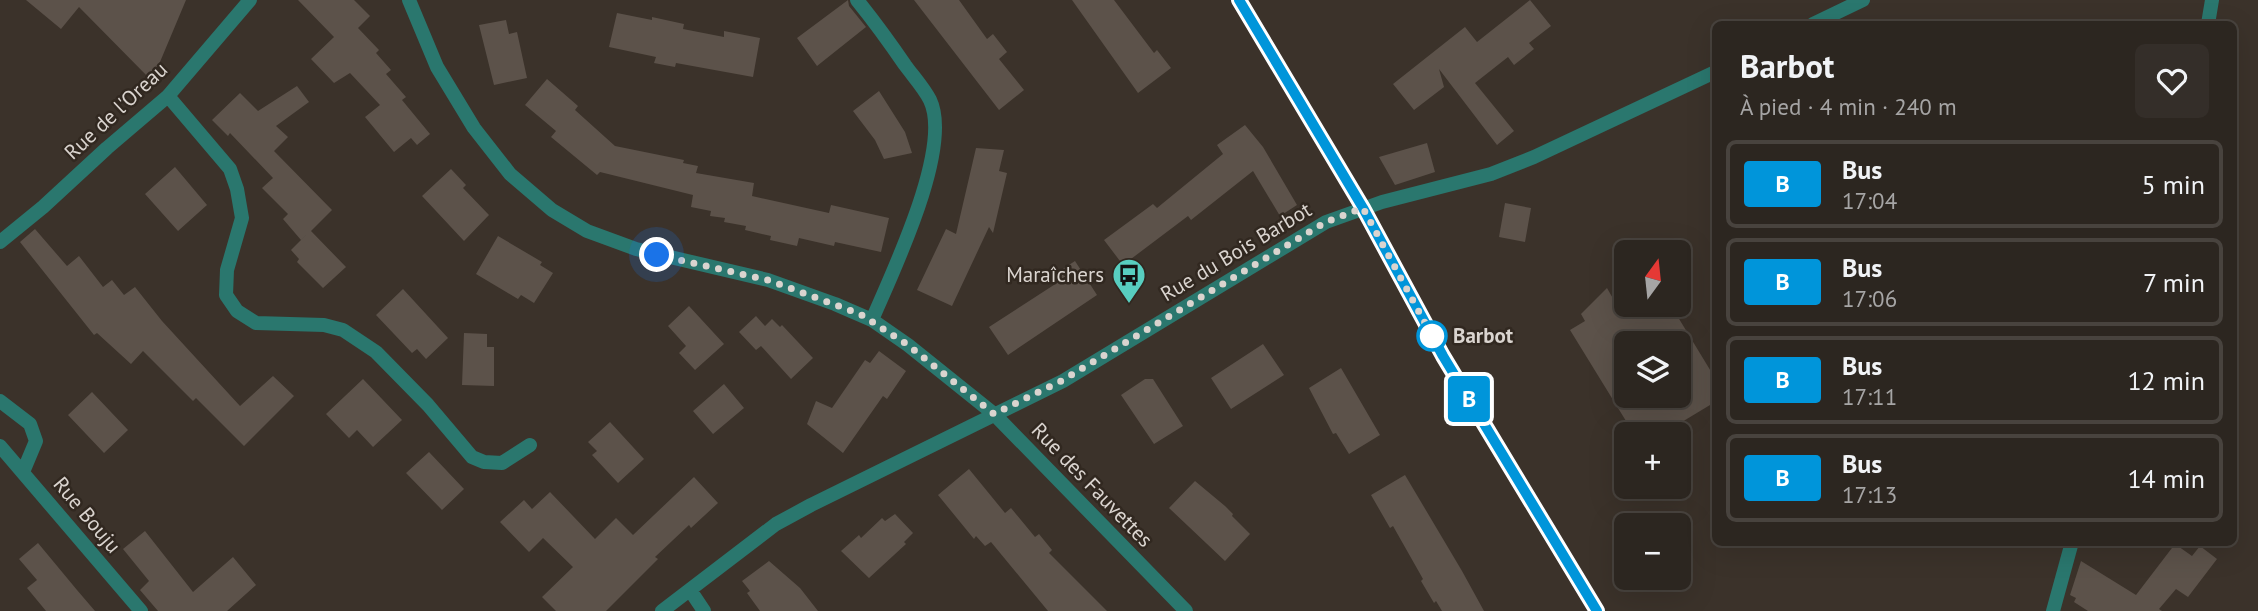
<!DOCTYPE html>
<html lang="fr">
<meta charset="utf-8">
<style>
body{margin:0;font-family:"PT Sans",sans-serif;background:#342e29;color:#f1f3f6;height:100vh;display:flex;flex-direction:column;font-size:26px;white-space:nowrap}
*{box-sizing:border-box;margin:0}
p{font-size:23px;color:#a6a5a5}
.icon{flex:none;width:38px;height:38px;fill:none;stroke:currentColor;stroke-width:2;stroke-linecap:round;stroke-linejoin:round}
.map{position:relative;flex:1;overflow:hidden}
.sheet{position:absolute;left:1712px;top:21px;width:525px;height:525px;display:flex;flex-direction:column;background:#2c2620;border-radius:10px;box-shadow:0 7px 28px #0002,0 0 0 2px #48433e}
.sheet>*{flex:none}
.badge{padding:0 14px;border-radius:5px;font-size:24px;line-height:46px}
.needle{width:46px;rotate:15deg}
.buttons{position:absolute;left:1614px;top:240px;display:grid;gap:14px}
.buttons a{display:grid;place-items:center;width:77px;height:77px;border-radius:10px;background:#2c2620;box-shadow:0 7px 28px #0002,0 0 0 2px #48433e;font-size:35px}
.you{position:absolute;width:35px;height:35px;margin:-18px;border:5px solid #fff;border-radius:50%;background:#1a73e8;box-shadow:0 0 0 10px #1a73e833}
.map>.badge{position:absolute;translate:-50% -50%;box-shadow:0 0 0 4px #fff}
.round{display:grid;place-items:center;flex:none;width:74px;height:74px;border-radius:10px;background:#342e29}
.headline{display:flex;align-items:center;justify-content:space-between;height:119px;padding:0 28px}
h1{font-size:33px;font-weight:700;line-height:52px}
ul{padding:0;list-style:none}
li{display:flex;align-items:center;gap:21px;height:88px;margin:0 14px 10px;padding:0 14px;border:4px solid #48433e;border-radius:10px}
li div{flex:1}
li b{display:block;font-size:26px}
li em{font-style:normal}
li .badge{min-width:77px;font-weight:700;text-align:center}
.map>svg:first-child{display:block}
</style>
<div class="map">
<svg width="2258" height="611" viewBox="0 0 2258 611">
<rect width="100%" height="100%" fill="#3b322a"/>
<path fill="#5c524a" fill-rule="evenodd" d="M26,0H186L152,81L79,7L61,29Z
M298,0H354L370,16L358,28L379,50L376,53L391,70L386,74L406,97L402,100L430,134L417,145L411,138L394,152L365,117L380,105L350,73L334,83L311,59L334,37Z
M848,0L849,6L866,27L817,66L797,38Z
M914,0H959L987,39L993,34L1007,52L999,59L1024,90L999,110Z
M1072,0H1114L1154,53L1157,50L1171,68L1138,93Z
M1530,0L1551,26L1529,43L1534,49L1514,65L1508,57L1475,83L1514,131L1497,145L1439,69L1444,87L1414,110L1393,84L1465,27L1477,42Z
M617,13L652,20V17L684,24L683,29L724,37V31L760,38L753,77L676,63L675,67L654,63L656,57L609,47Z
M506,20L509,34L517,32L527,78L494,85L479,25Z
M547,79L578,106L575,110L615,146L684,160L683,163L698,166L696,173L754,183L752,196L829,213L831,205L889,218L881,252L835,242L834,246L799,238L797,246L770,240L771,236L745,230L746,226L724,222L725,218L710,216L711,211L691,207L693,195L600,172L597,175L551,137L556,131L525,105Z
M297,86L309,102L276,126L288,137L274,151L332,210L311,231L346,267L323,288L297,262L299,259L291,250L307,234L301,240L283,219L288,214L262,188L273,178L230,133L228,136L212,120L240,93L258,111Z
M879,91L905,132L912,153L884,159L875,140L853,111Z
M1245,125L1263,147L1297,205L1280,216L1253,171L1191,220L1188,216L1123,265L1104,240L1153,204L1157,208L1223,154L1217,145Z
M1427,143L1435,172L1395,185L1379,157Z
M976,148L1004,150L999,171L1007,173L993,233L989,227L952,306L917,290L946,229L956,234Z
M175,167L207,205L178,231L145,194Z
M451,169L466,185L463,188L489,215L464,241L422,196Z
M1505,203L1531,208L1525,242L1499,237Z
M35,229L67,266L79,256L103,287L112,280L124,295L135,287L162,321L240,406L273,376L294,396L244,446L196,398L193,401L143,351L131,364L97,333L94,335L20,242Z
M498,236L542,262L540,265L553,273L534,303L521,295L518,299L476,274Z
M1075,261L1097,295L1008,355L989,327L1060,281L1055,274Z
M1607,288L1615,302L1626,295V304H1670L1715,378V402L1662,434H1634L1570,330L1585,321L1581,314ZM1626,343H1678V396H1626Z
M403,289L448,338L426,359L417,349L412,353L376,315Z
M689,306L724,344L695,370L679,353L686,346L668,326Z
M756,316L765,326L772,319L780,327L782,325L813,358L791,379L761,346L756,350L739,332Z
M464,333L487,334V347H494V386L462,385Z
M1263,344L1284,375L1231,409L1211,378Z
M879,351L906,371L887,399L883,396L843,453L807,424L816,401L832,408L865,360L870,363Z
M1341,368L1380,435L1349,454L1336,433L1333,434L1309,388Z
M363,379L402,420L373,447L357,430L349,438L326,414Z
M1145,379H1153L1183,426L1154,444L1121,395Z
M724,384L744,408L713,434L693,411Z
M92,392L128,430L104,453L68,415Z
M610,422L644,459L618,483L592,455L597,451L588,442Z
M429,452L464,489L442,510L406,473Z
M969,469L1005,513L1011,508L1035,537L1039,534L1052,550L1049,553L1107,611H1048L991,542L985,546L976,536L974,539L938,495Z
M1405,475L1462,571L1484,611H1442L1436,601L1434,603L1421,581L1423,579L1393,526L1390,528L1371,495Z
M694,477L718,503L691,528L689,525L655,557L658,559L606,611H556L542,597L573,567L543,538L529,552L500,522L524,500L532,509L550,492L595,539L616,518L633,535Z
M1195,481L1225,506L1233,514L1232,516L1250,534L1225,561L1169,508Z
M895,514L913,533L904,542L906,544L869,578L841,551L859,535L861,538L882,518L885,521Z
M145,531L193,592L233,557L256,585L227,611H158L140,590L149,581L123,549Z
M38,543L77,590L95,611H46L27,588L37,580L19,559Z
M2175,544L2192,556L2200,546L2217,559L2188,597L2176,589L2159,609L2162,611H2088L2074,602L2076,598L2070,595L2081,561L2136,595Z
M769,561L800,588L818,611H760L747,593L750,591L742,581Z"/>
<g fill="none" stroke-linecap="round" stroke-linejoin="round">
<path stroke="#2a776e" stroke-width="14" d="M409,0L437,67L474,128L510,174L552,210L587,231L636,249L768,280L835,304L872,320L908,345L994,414L1186,611
M857,0C874,21 890,43 905,65C913,76 924,88 930,100C953,148 892,273 872,320
M1813,24L1863,0
M2208,24L2212,0
M168,96L230,169L237,189L242,218L227,270L226,295L237,311L256,323L324,325L343,330L376,352L428,405L472,457L484,462L502,463L530,445
M0,242L43,207L107,148L168,96L250,0
M0,401L30,424L36,441L23,472
M0,446L141,611
M690,590L704,611
M662,611L776,524L811,505L1063,381L1326,222L1382,202L1491,174L1534,157L1715,72
M2053,611L2072,542"/>
<path stroke="#36978c" stroke-width="14" d="M1239,0L1363,208L1443,356L1597,611"/>
</g>
<g fill="none" stroke-linecap="round" stroke-linejoin="round">
<defs>
<path id="line" d="M1239,0L1363,208L1443,356L1597,611"/>
</defs>
<use href="#line" stroke="#fff" stroke-width="16"/>
<use href="#line" stroke="#0095da" stroke-width="10"/>
<path stroke="#dad4cf" stroke-width="7" stroke-dasharray="0 12.6" d="M657,255L768,280L860,314L908,345L994,414L1063,380L1326,222L1363,208L1432,336"/>
</g>
<defs>
<symbol id="bus-pin" viewBox="-11 -11 22 30"><path d="M0 17L-7.5 6A9.5 9.5 0 1 1 7.5 6Z" fill="#58cec0" stroke="#312820"/><path d="M-5-6H5V4H4V6H2V4H-2V6H-4V4H-5ZM-3.5-4V0h7V-4ZM-3.5 1.2v1.5H-2V1.2ZM2 1.2v1.5H3.5V1.2Z" fill="#111"/></symbol>
</defs>
<g fill-rule="evenodd">
<use href="#bus-pin" x="1110" y="256" width="38" height="52"/>
</g>
<circle fill="#fff" stroke="#0095da" stroke-width="3.5" cx="1432" cy="336" r="14"/>
<g text-anchor="middle" stroke-width="5" stroke-linejoin="round" paint-order="stroke">
<g font-size="21" fill="#dad4cf" stroke="#312820">
<text transform="translate(116 111) rotate(-43)" y="7">Rue de l'Oreau</text>
<text transform="translate(1236 252) rotate(-31)" y="7">Rue du Bois Barbot</text>
<text transform="translate(1092 485) rotate(46)" y="7">Rue des Fauvettes</text>
<text transform="translate(87 515) rotate(50)" y="7">Rue Bouju</text>
</g>
<g font-size="21" fill="#dad4cf" stroke="#312820" text-anchor="end">
<text x="1104" y="282">Maraîchers</text>
</g>
<g font-size="21" font-weight="bold" fill="#dad4cf" stroke="#312820" text-anchor="start">
<text x="1453" y="343">Barbot</text>
</g>
</g>
</svg>
<div class="buttons">
<a><svg class="needle" viewBox="-14 -14 28 28"><path d="M0-13l5 13h-10z" fill="#e53935"/><path d="M0 13l5-13h-10z" fill="#a6a5a5"/></svg></a>
<a><svg class="icon" aria-label="layers" viewBox="0 0 24 24"><path d="M12 4l9 5-9 5-9-5zM3 14l9 5 9-5"/></svg></a>
<a>+</a>
<a>−</a>
</div>
<div class="you" style="left:657px;top:255px"></div>
<b class="badge" style="left:1469px;top:399px;background:#0095da;color:#fff">B</b>
<section class="sheet">
<div class="headline"><div><h1>Barbot</h1><p>À pied · 4 min · 240 m</p></div><a class="round"><svg class="icon" aria-label="heart" viewBox="0 0 24 24"><path d="M12 20l-8-8c-3-5 5-10 8-4 3-6 11-1 8 4z"/></svg></a></div>
<ul>
<li><span class="badge" style="background:#0095da;color:#fff">B</span><div><b>Bus</b><p>17:04</p></div><em>5 min</em></li>
<li><span class="badge" style="background:#0095da;color:#fff">B</span><div><b>Bus</b><p>17:06</p></div><em>7 min</em></li>
<li><span class="badge" style="background:#0095da;color:#fff">B</span><div><b>Bus</b><p>17:11</p></div><em>12 min</em></li>
<li><span class="badge" style="background:#0095da;color:#fff">B</span><div><b>Bus</b><p>17:13</p></div><em>14 min</em></li>
</ul>
</section>
</div>
